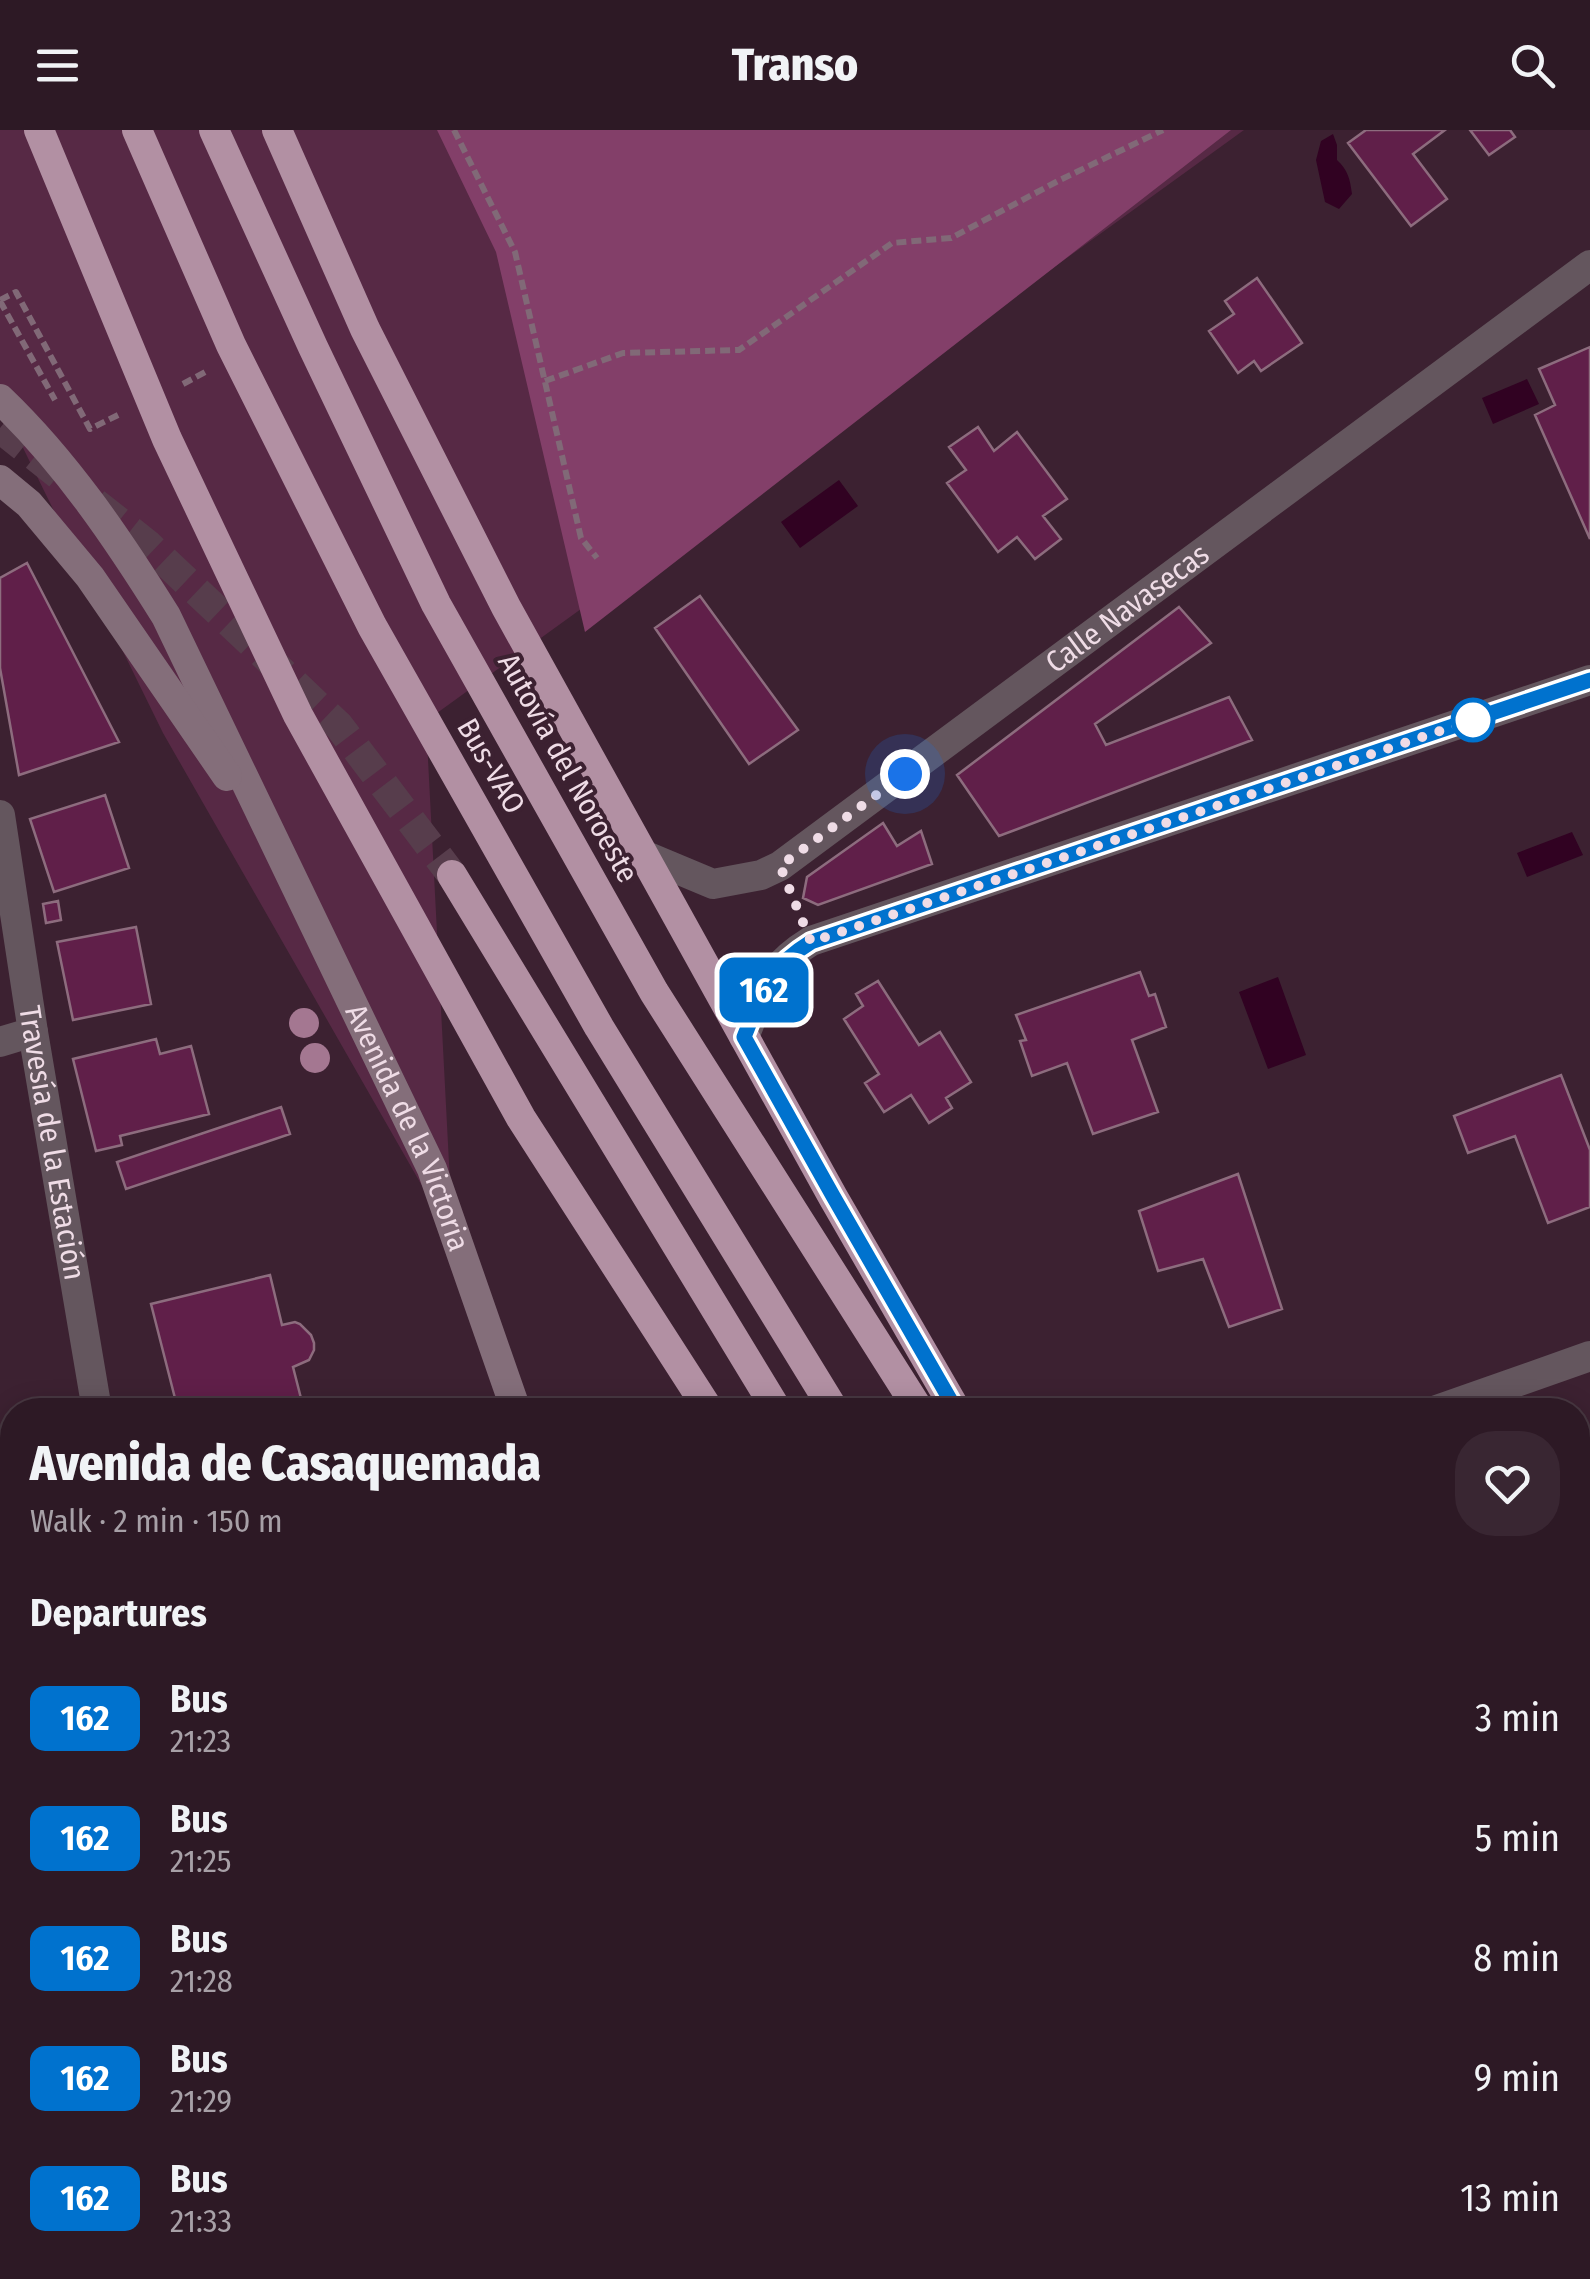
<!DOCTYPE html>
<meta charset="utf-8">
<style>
body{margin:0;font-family:"Fira Sans Condensed",sans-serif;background:#392632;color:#f1f3f6;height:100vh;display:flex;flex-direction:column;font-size:38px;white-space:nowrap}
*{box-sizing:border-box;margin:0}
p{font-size:32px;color:#a7a0a7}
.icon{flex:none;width:55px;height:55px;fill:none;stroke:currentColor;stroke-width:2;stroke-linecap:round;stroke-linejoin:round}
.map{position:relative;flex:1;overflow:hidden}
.sheet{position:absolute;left:0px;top:1268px;width:1590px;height:882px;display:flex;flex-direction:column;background:#2d1925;border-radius:40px 40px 0 0;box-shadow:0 5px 25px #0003,0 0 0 2px #483842}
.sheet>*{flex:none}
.badge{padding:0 20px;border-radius:15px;font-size:35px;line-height:65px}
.you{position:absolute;width:50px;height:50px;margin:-25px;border:8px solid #fff;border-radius:50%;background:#1a73e8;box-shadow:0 0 0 15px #1a73e833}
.map>.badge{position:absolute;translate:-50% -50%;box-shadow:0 0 0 5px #fff}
h2{padding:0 30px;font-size:38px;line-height:90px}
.round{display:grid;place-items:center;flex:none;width:105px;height:105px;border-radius:40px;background:#392632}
.summary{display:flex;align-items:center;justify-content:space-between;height:170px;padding:0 30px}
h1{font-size:48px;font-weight:800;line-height:75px}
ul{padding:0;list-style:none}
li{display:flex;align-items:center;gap:30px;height:120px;padding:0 30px}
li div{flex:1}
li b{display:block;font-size:38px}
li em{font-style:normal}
li .badge{min-width:110px;font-weight:700;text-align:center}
header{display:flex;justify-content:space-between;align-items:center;height:130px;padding:0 30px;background:#2d1925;font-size:45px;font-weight:800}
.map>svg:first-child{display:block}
</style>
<header><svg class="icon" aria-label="menu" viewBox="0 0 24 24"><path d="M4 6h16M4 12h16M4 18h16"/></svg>Transo<svg class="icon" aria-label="search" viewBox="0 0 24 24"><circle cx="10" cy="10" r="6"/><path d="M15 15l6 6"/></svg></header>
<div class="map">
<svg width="1590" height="2149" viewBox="0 0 1590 2149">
<rect width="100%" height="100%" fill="#3c2131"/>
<path fill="#572945" d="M0,0H1244L426,591L453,1110L163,603L0,271Z"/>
<path fill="#833f69" d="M437,0H1231L585,502L496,122Z"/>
<path fill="#310222" d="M1333,4L1337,15V30C1348,40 1350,49 1352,64L1339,79L1325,72L1316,30L1321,11Z
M1527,249L1539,274L1493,294L1482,268Z
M839,350L858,376L800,418L781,392Z
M1572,702L1583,725L1527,747L1517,723Z
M1278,847L1306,925L1268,939L1239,862Z"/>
<path fill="#601f49" stroke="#8d6c7e" stroke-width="2.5" d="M1366,0H1445L1413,24L1447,69L1411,96L1348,13Z
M1470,0H1510L1515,7L1489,25Z
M1257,148L1302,213L1261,241L1254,231L1238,243L1209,201L1234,184L1225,171Z
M1590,217V409L1535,285L1555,275L1539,239Z
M978,297L994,321L1017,302L1067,369L1043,386L1061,409L1035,429L1017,407L998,422L947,353L966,340L949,317Z
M27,433L119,612L19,645L0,538V448Z
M700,466L798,600L749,634L655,498Z
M1179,477L1211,513L1095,594L1106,615L1229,567L1252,610L999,706L957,645Z
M105,665L129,738L54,762L30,689Z
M883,693L897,716L921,701L932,734L818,775L803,768L807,747Z
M58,771L61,790L46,793L43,774Z
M136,797L151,874L73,890L57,812Z
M1140,842L1149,866L1155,864L1166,897L1132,910L1158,982L1093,1004L1067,933L1032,946L1020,911L1026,910L1016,885Z
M878,851L919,915L940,902L971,952L946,968L952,978L929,993L911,965L884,982L865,953L879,944L844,889L863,876L856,864Z
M156,909L160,924L191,916L209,984L120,1006L122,1015L96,1021L73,929Z
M1561,945L1590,1020V1077L1548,1093L1515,1006L1468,1023L1454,986Z
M281,977L290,1004L126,1059L117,1032Z
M1238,1044L1282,1179L1229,1197L1203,1129L1158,1141L1139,1081Z
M270,1145L282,1195L295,1192L300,1194L311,1205L314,1213V1220L309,1230L293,1237L304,1280H178L151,1174Z
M1590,2057V2123L1578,2132V2065Z
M966,2138H1097L1101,2147L1094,2149H931Z"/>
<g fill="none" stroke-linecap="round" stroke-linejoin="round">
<path stroke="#573d4c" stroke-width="30" stroke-dasharray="30 15" stroke-linecap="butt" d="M0,298L59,345
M95,373L147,414L339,596L452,745"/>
<path stroke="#816977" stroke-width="6" stroke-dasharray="10 5" stroke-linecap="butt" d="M454,0L515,122L581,408L597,428
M0,170L16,162L90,299L122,283
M0,171L55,270
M545,251L623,223L739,220L892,113L951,108L1058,51L1163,0
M183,254L207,241"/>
<g stroke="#64565e" stroke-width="30">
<path id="s1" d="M0,685L33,902L97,1280"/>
<path id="s2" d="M646,726L713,754L761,745L780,736L1590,135"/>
<path d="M744,907C763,861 767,838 811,811L1590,550"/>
<path d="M0,912L33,902"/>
<path d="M1437,1280L1590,1226"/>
<path d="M0,1616L12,1612"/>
<path d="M369,2138L373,2149"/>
</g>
<g stroke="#846e7a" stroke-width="30">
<path id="s3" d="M0,269C66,332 118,409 166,486L432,1039L516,1280"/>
<path d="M0,350L29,374L90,447L227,646"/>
<path d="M805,2138L809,2149"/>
</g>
<path stroke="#b290a3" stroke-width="30" d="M39,0L167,309L298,585L521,988L709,1280
M137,0L231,215L372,496L599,897L834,1280
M214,0L313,217L436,474L654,862L919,1280
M277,0L365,199L506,477L833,1067L956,1280
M452,745L777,1280
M1286,2138L1293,2149
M1361,2138L1370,2149
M1471,2138L1478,2149"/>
</g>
<g fill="#a47791">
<circle cx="304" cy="893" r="15"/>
<circle cx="315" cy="928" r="15"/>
</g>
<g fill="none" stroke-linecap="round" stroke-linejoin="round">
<defs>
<path id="line" d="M956,1280L833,1066L744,907C763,861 767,839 811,812L1590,550"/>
</defs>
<use href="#line" stroke="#fff" stroke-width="22"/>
<use href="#line" stroke="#0072ce" stroke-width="15"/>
<path stroke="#efdce6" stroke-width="10" stroke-dasharray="0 18" d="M905,644L780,736L811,812L1473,590"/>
</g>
<circle fill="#fff" stroke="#0072ce" stroke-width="5" cx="1473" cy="590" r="20"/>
<g text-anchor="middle" stroke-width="8" stroke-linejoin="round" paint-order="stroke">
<g font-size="30" fill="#efdce6" stroke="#3c2131">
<text dy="10" stroke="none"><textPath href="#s2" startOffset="575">Calle Navasecas</textPath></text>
<text transform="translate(491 636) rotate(60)" y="10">Bus-VAO</text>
<text transform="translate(568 638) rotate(61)" y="10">Autovía del Noroeste</text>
<text dy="10" stroke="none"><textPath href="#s3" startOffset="840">Avenida de la Victoria</textPath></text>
<text dy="10" stroke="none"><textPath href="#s1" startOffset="332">Travesía de la Estación</textPath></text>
</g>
</g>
</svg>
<div class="you" style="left:905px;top:644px"></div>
<b class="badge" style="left:764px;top:860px;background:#0072ce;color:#fff">162</b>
<section class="sheet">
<div class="summary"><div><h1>Avenida de Casaquemada</h1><p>Walk · 2 min · 150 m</p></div><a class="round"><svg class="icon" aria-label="heart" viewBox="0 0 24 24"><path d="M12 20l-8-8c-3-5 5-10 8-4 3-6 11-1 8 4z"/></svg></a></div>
<h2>Departures</h2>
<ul>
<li><span class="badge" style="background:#0072ce;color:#fff">162</span><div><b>Bus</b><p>21:23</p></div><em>3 min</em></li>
<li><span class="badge" style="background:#0072ce;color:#fff">162</span><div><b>Bus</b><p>21:25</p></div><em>5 min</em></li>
<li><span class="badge" style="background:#0072ce;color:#fff">162</span><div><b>Bus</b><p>21:28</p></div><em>8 min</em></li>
<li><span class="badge" style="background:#0072ce;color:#fff">162</span><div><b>Bus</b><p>21:29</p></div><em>9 min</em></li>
<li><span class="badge" style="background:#0072ce;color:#fff">162</span><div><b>Bus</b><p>21:33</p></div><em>13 min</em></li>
</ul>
</section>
</div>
